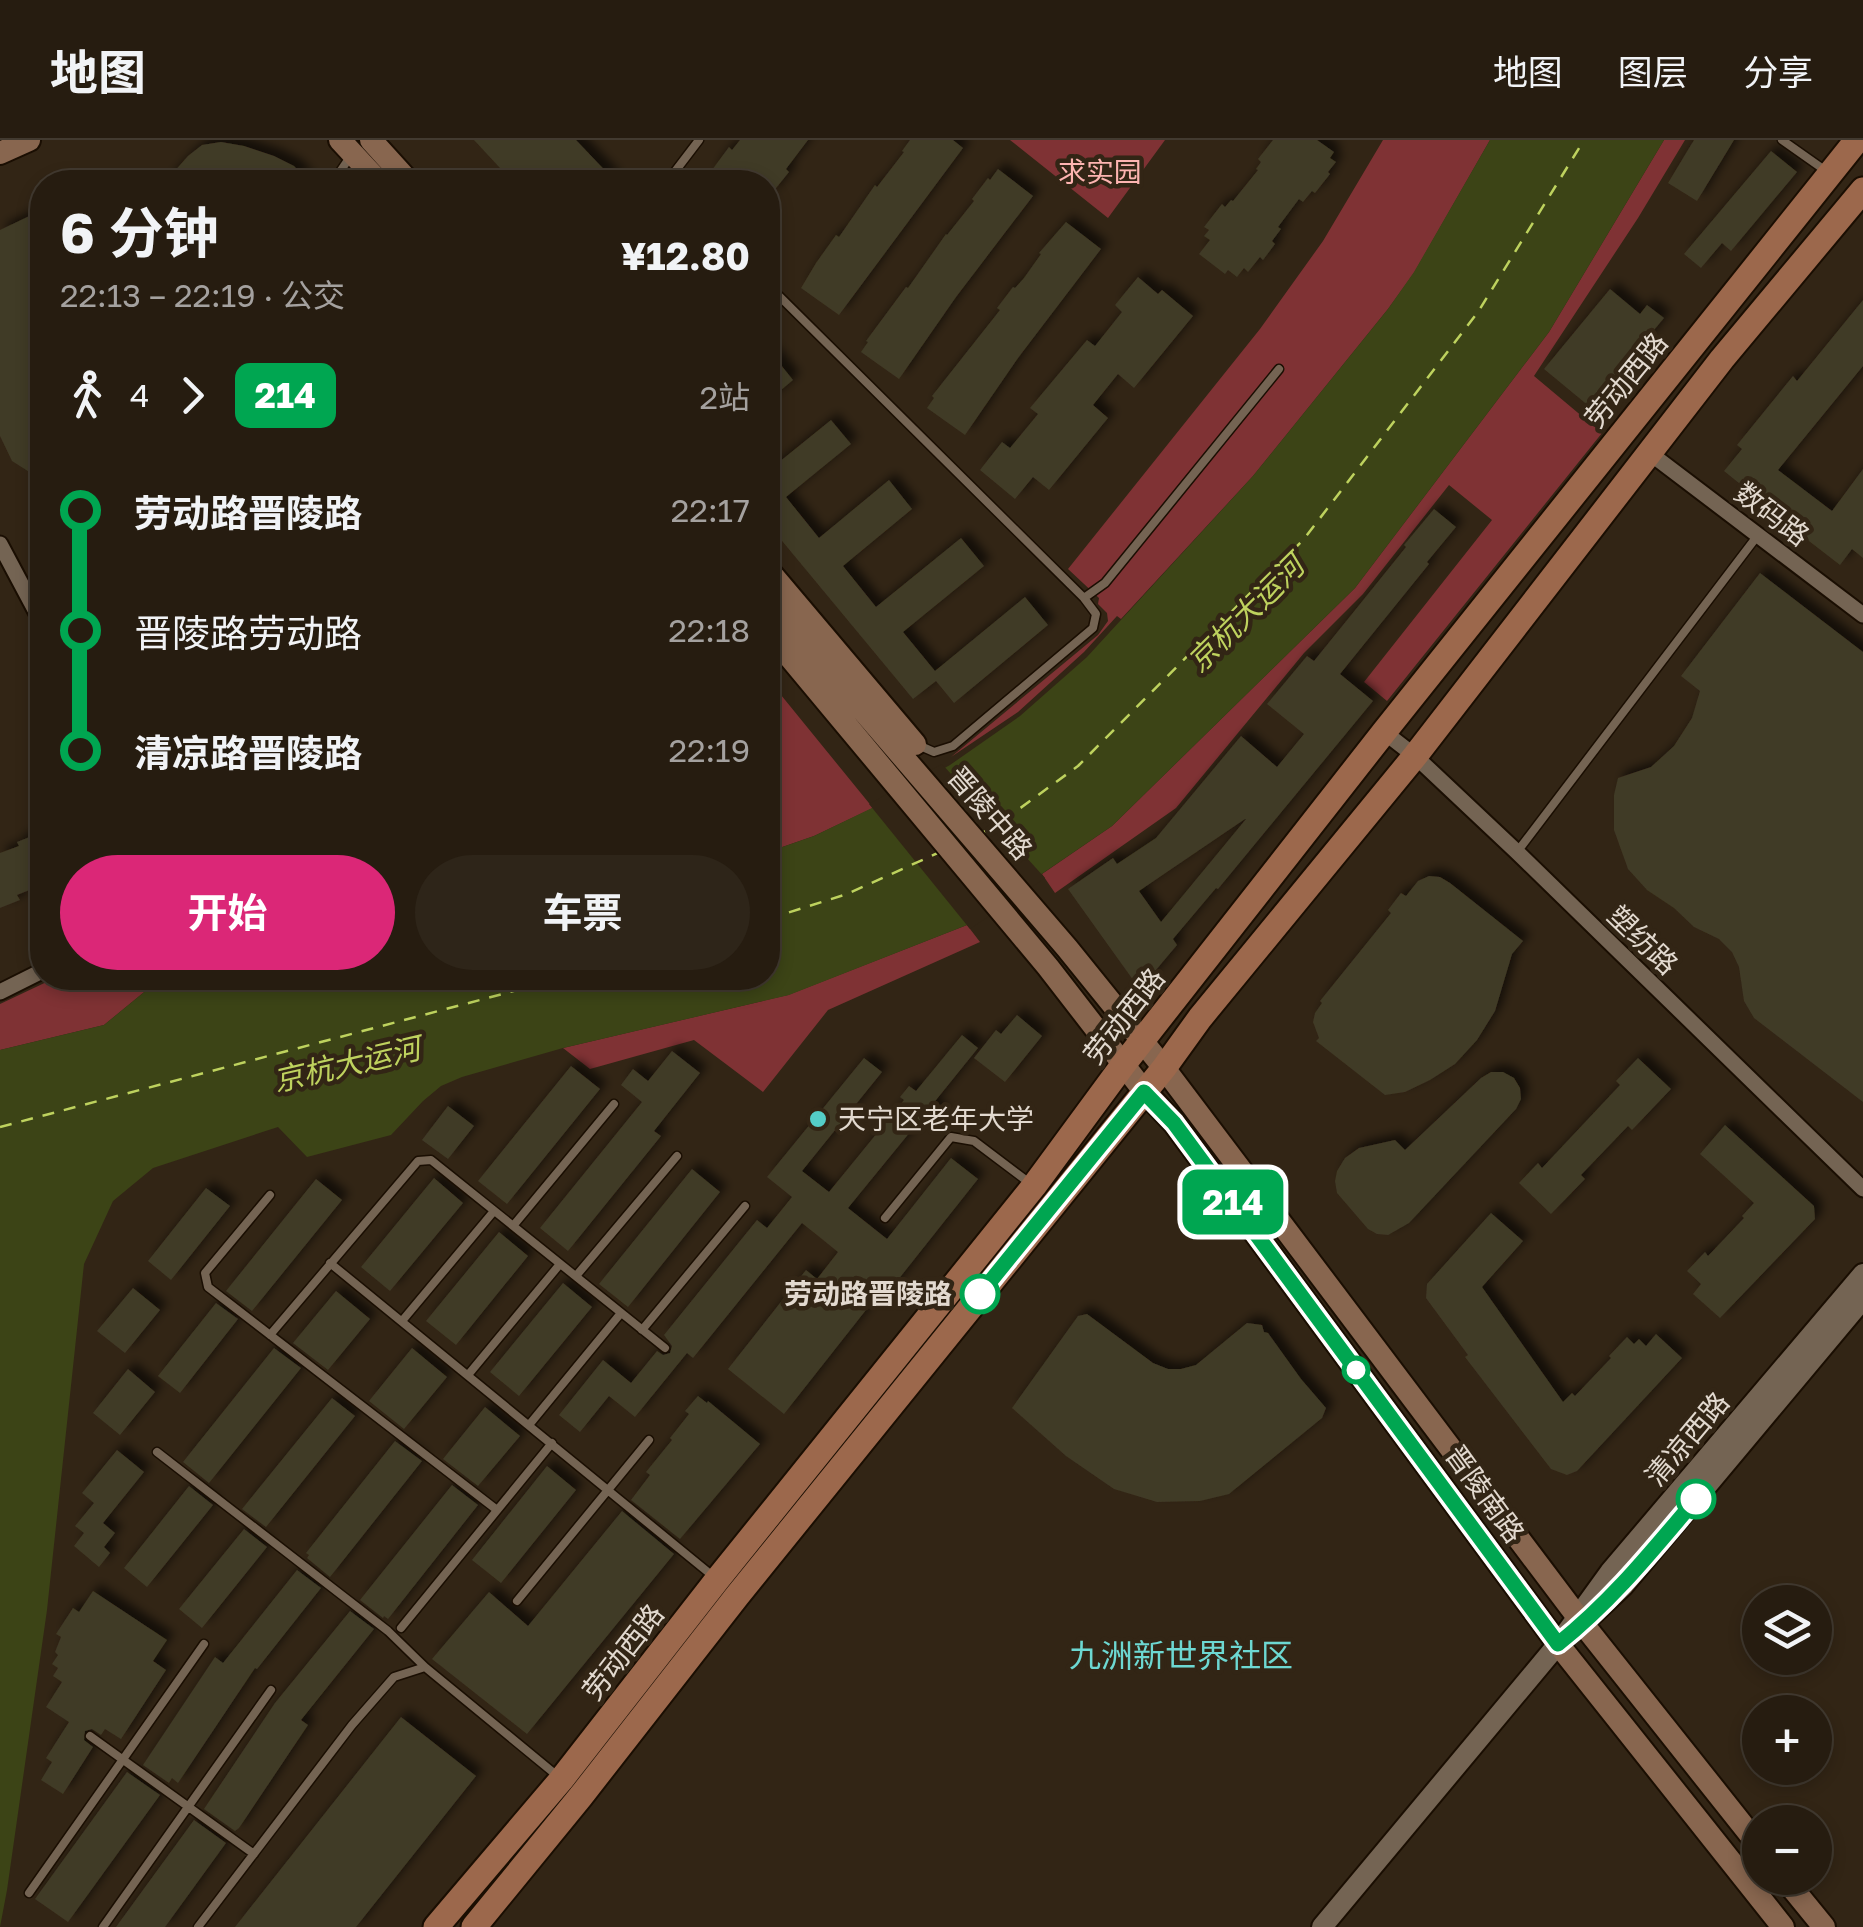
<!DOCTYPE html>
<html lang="zh">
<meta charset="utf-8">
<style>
body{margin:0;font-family:"Golos Text","Noto Sans SC",sans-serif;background:#2e2519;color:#f1f3f6;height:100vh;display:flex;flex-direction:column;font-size:38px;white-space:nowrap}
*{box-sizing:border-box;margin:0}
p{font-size:32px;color:#a4a19f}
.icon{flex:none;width:55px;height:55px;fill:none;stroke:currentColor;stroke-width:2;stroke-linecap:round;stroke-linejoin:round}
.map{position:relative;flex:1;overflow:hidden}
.drawer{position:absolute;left:30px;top:30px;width:750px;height:820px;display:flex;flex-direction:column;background:#261c10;border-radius:40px;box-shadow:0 5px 15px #0003,0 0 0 2px #423a30}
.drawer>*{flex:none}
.badge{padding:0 20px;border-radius:15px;font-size:35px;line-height:65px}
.fabs{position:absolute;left:1742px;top:1445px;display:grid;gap:20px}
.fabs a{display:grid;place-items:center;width:90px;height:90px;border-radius:50%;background:#261c10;box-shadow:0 5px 15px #0003,0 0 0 2px #423a30;font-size:50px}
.map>.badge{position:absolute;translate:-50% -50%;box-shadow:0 0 0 5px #fff}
.legs{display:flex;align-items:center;gap:15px;height:110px;padding:0 30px;font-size:32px}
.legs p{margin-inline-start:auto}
.headline{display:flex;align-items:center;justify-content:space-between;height:170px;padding:0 30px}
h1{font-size:55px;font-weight:700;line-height:75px}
.cta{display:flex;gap:20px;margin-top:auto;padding:20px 30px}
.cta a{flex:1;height:115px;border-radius:60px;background:#db2777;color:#fff;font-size:40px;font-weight:700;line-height:115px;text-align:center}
.cta a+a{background:#2e2519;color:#f1f3f6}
ul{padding:0 30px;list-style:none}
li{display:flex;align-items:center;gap:35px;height:120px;font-size:38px}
li i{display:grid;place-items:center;width:15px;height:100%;margin:0 12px;background:currentColor}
li i::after{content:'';width:25px;height:25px;margin:-12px;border:8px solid;border-radius:50%;background:#261c10}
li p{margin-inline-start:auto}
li:first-child i{background:linear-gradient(#0000 50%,currentColor 0)}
li:last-child i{background:linear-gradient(currentColor 50%,#0000 0)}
header{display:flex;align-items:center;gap:60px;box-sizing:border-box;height:140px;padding:0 50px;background:#261c10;border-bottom:2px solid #423a30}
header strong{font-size:48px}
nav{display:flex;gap:55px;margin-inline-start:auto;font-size:35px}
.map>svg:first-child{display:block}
</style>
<header>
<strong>地图</strong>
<nav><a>地图</a><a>图层</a><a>分享</a></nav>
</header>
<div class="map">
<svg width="1863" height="1787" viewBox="0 0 1863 1787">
<defs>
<filter id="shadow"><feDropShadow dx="7" dy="-7" stdDeviation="5" flood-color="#0009"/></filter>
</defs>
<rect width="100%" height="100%" fill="#322515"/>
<path fill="#7f3234" d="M1010,0H1165L1108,78Z
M1383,0H1490L1414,133L1388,169L1253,336L1121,479L1117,476L1084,512L1018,572L951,617L1098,495L1108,481L1107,473L1098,464L1099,458L1068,429L1260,189L1323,101Z
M1664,0H1685L1638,78L1534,236L1602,293L1387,561L1364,542L1492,380L1449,345L1363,454L1304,513L1176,668L1055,753L1042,734L1112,686L1355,448L1549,192Z
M768,539L873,668L814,696L768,712Z
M967,785L980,802L828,870L763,952L694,900L590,929L563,908L788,855Z
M55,838H181L154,844L104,885L0,910V864Z"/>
<path fill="#3c4416" d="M1490,0H1664L1549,192L1355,448L1112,686L967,785L789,855L563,908L462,937L441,946L423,961L391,995L307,1017L278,987L153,1028L113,1061L84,1124L47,1470L7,1750L0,1787V910L104,885L154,844L181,838H768V712L814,696L872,668L950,625L1020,576L1087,517L1253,336L1388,169L1414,132Z"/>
<path fill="#322515" d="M942,624L1045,738L970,789L869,664Z"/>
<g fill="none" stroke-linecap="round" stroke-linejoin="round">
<path stroke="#bed25e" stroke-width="2.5" stroke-dasharray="12 10" stroke-linecap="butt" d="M984,692L993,688L1078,626L1304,399L1478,172L1584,0
M768,779L847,754L940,712
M0,987L563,838"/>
</g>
<path fill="#403a26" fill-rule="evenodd" filter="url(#shadow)" d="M474,0H576L616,42H513Z
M740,0H808L786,29L789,32L768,58V42H709L716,33L712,30L729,7L732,10Z
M910,0H953L963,8L839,175L801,148L816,123L836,95L839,97L875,45L877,47L904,12L902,11Z
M1273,0H1317L1334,12L1330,18L1336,22L1328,32L1330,34L1315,53L1312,51L1303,62L1299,59L1278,87L1281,89L1272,101L1275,104L1263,120L1260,117L1248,132L1244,128L1237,137L1228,130L1225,134L1199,114L1210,100L1204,96L1209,90L1204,87L1222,64L1225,67L1231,60L1233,61L1258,30L1256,29L1261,22L1258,19Z
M1694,0H1734L1697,61L1668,43Z
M221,2L244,6L274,16L294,26L309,42H165L188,16L202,5Z
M1771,11L1797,32L1731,111L1722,103L1701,128L1684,114Z
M998,29L1033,56L956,157L899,239L861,212L868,202L866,201L906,147L908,148L946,94L947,95L974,61L972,59L988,38L990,40Z
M42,70V340L12,321L0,296V90Z
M1066,82L1101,109L1018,218L965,295L927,268L934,258L932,256L1000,170L997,168L1013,147L1015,148L1024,138L1041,114L1039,113Z
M1138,137L1158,154L1162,150L1193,176L1134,248L1118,234L1093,265L1108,278L1049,350L1033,337L1015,359L980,330L1002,302L1010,308L1038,274L1030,268L1087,200L1095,206L1122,172L1115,165Z
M1610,149L1640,174L1647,165L1664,178L1590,267L1544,229Z
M1863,160V226L1778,330L1832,371L1863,329V418L1852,409L1840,425L1774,374L1775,372L1724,331L1742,309L1737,305L1793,236L1797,241Z
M768,209L793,240L768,261Z
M831,280L851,304L786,357L819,398L889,340L912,369L843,426L876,467L961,398L984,426L903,492L935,531L1025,457L1048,485L954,563L936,541L913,559L768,384V331Z
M1434,369L1456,387L1427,422L1429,424L1340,534L1373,561L1218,749L1216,748L1173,799L1177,805L1145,843L1136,844L1068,749L1113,718L1117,724L1156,698L1241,596L1277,627L1304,594L1267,564L1307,516L1314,521L1406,407L1404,405ZM1245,679H1246L1161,782L1139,751Z
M1760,433L1863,512V962L1754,878L1744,861L1739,827L1732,812L1719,799L1694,787L1674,768L1647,750L1628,729L1614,690V655L1618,638L1651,627L1674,606L1692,578L1700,551L1681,536Z
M42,692V745L17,755L20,760L0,768V713L19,706L17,702Z
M1429,736L1440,737L1450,743L1523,801L1512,814L1495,871L1477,900L1455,924L1430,940L1405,952L1385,955L1316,901L1319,898L1313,882L1315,873L1322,863L1320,861L1391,773L1388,770L1401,753L1406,756L1418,741Z
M1017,875L1042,896L1005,942L974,918L996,890L1001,894Z
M962,895L978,908L932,965L943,974L935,984L924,975L848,1068L887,1099L951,1018L978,1039L882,1160L877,1156L784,1274L728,1229L806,1130L817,1139L838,1112L802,1083L693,1218L687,1213L635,1277L609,1256L580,1292L559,1275L603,1220L631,1243L657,1211L663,1215L670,1213L672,1206L664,1195L757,1080L767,1088L792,1057L767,1037L864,918L882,932L802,1031L829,1052L904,960L900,957L909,946L916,951Z
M672,911L700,933L654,991L661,996L568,1111L540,1088L642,962L621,945L633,929L648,941Z
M1638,918L1671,949L1632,990L1628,986L1581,1035L1585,1039L1551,1074L1519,1043L1538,1023L1542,1028L1620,945L1616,941Z
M571,926L600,949L507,1064L478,1041Z
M1491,932H1503L1514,938L1520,948L1521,959L1516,969L1409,1083L1388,1095L1377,1094L1368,1089L1337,1053L1335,1041L1337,1031L1345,1018L1359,1008L1395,1000L1405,1010L1481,938Z
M448,966L474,986L448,1019L422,1000Z
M1725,985L1814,1066L1815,1079L1720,1178L1693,1154L1701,1144L1687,1131L1705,1112L1708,1116L1744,1078L1742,1076L1754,1063L1700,1014Z
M692,1029L720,1052L628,1167L599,1144Z
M434,1038L463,1063L390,1151L361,1127Z
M316,1039L342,1060L252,1171L226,1151Z
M206,1048L230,1066L171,1140L148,1121Z
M1491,1073L1523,1101L1482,1147L1563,1262L1572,1253L1575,1256L1611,1218L1609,1216L1627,1197L1634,1204L1639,1199L1646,1206L1656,1194L1682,1218L1577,1331L1567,1335L1551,1329L1465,1217L1468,1215L1426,1158L1427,1144Z
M499,1092L528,1116L456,1205L426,1181Z
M563,1143L592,1167L519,1256L490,1232Z
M133,1148L160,1170L125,1213L97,1191Z
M336,1151L370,1179L328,1230L293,1203Z
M216,1163L238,1179L180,1253L158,1236Z
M1087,1174L1153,1223L1168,1229H1181L1196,1225L1247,1183L1262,1185L1264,1192L1268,1193L1301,1239L1326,1268L1322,1278L1229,1354L1200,1361L1157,1362L1114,1349L1066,1316L1012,1268L1078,1176Z
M274,1208L301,1228L209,1343L183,1322Z
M412,1208L447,1237L404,1289L369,1261Z
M128,1229L155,1252L120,1295L93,1273Z
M698,1256L707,1263L708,1261L760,1304L680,1399L631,1360L650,1335L646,1332L672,1300L670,1298L689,1274L685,1271Z
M332,1258L355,1276L266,1387L242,1369Z
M485,1267L520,1296L478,1346L443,1319Z
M395,1301L422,1321L330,1437L307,1418L309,1415L306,1413Z
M117,1310L144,1332L103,1383L115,1393L104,1407L110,1413L99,1427L74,1406L84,1393L75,1386L94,1363L82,1353Z
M547,1326L576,1350L501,1443L472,1420Z
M452,1345L478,1365L388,1479L384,1476L383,1478L360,1460Z
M189,1346L213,1365L147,1447L124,1428Z
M622,1371L674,1414L527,1594L432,1519L489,1452L528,1486Z
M244,1389L267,1407L202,1488L179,1469Z
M297,1430L321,1448L257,1529L255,1528L178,1643L172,1638L169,1643L143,1625L215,1517L223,1523Z
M93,1451L167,1500L153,1521L166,1530L121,1599L105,1589L101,1595L92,1589L85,1591L84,1600L93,1607L63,1654L41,1640L52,1622L46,1618L69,1582L46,1567L62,1542L53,1536L58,1528L52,1524L58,1515L55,1512L61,1497L56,1494L73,1468L79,1472Z
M350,1471L374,1489L301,1580L308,1585L239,1688L235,1691L204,1669L275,1563Z
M401,1577L476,1636L356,1787H235Z
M127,1632L160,1655L68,1782L35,1759Z
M194,1680L226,1703L165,1787H116Z"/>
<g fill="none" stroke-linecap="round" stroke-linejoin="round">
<defs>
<path id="service" d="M1782,0L1826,31
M333,42L350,17
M667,42L699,0
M768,145L1084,458L1096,474L1093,488L953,606L934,612L918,605
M26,454L42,444
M1084,458L1105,443L1279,229
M1517,712L1758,395
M270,1055L205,1133L208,1147L497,1370
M885,1078L951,997L974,1001L1031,1044
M513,1086L614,964
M330,1123L714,1437
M576,1136L677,1016
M402,1181L494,1071
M642,1190L745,1066
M270,1195L418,1021L431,1020L665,1208
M468,1235L560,1124
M529,1285L621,1173
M157,1312L388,1491L425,1527
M517,1461L649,1300
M401,1488L552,1303
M90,1596L254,1714
M29,1753L204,1504
M103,1787L271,1550
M198,1787L352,1585L394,1537L425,1527L560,1638"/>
<path id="minor" d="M1651,314L1863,475
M0,404L42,483
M1384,592L1415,616L1517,712L1863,1049
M0,852L42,831"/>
<path id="tertiary" d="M1587,1480L1623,1446L1863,1159
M1322,1787L1558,1504L1610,1432L1863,1134"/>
<path id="secondary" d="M340,0L379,42
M371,0L409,42
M0,13L29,0
M768,430L915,604
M768,460L1067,808L1164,928L1583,1484L1760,1707
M768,491L1048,827L1144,951L1174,983L1558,1504L1783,1787
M1784,1738L1824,1787"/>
<path id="primary" d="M436,1787L561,1640L717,1440L1034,1046L1123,925L1384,592L1857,0
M474,1787L581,1656L737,1456L1164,928L1200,878L1415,616L1722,219L1863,50"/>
</defs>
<use href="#service" stroke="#1a0e02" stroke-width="11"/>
<use href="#minor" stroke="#1a0e02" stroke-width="19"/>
<use href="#tertiary" stroke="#1a0e02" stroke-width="24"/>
<use href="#secondary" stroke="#1a0e02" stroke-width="26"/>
<use href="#primary" stroke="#1a0e02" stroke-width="29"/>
<use href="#service" stroke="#746453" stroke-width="8"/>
<use href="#minor" stroke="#746453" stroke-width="15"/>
<use href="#tertiary" stroke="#746453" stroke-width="20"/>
<use href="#secondary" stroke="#88664f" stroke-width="22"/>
<use href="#primary" stroke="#9c684c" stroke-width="25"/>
</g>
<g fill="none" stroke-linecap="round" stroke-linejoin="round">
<defs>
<path id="line-1" d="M980,1154L1144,952L1174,983L1558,1504C1612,1461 1652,1411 1696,1359"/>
</defs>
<use href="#line-1" stroke="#fff" stroke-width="22"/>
<use href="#line-1" stroke="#00a651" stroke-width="15"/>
</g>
<circle fill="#54cdc7" stroke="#322515" stroke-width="4" cx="818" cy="979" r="10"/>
<g fill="#fff" stroke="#00a651" stroke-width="5">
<circle cx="980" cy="1154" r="18"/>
<circle cx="1356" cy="1230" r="12"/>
<circle cx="1696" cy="1359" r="18"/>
</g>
<g text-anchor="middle" stroke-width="9" stroke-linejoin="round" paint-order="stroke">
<g font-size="28" fill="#fdb4b1" stroke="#322515">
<text x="1100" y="42">求实园</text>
</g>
<g font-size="28" fill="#e2d9cf" stroke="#322515">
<text transform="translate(1626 240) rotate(-51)" y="10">劳动西路</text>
<text transform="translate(1772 374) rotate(37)" y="10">数码路</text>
<text transform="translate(990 673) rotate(49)" y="10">晋陵中路</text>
<text transform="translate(1643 800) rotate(44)" y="10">塑纺路</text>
<text transform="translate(1124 876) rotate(-52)" y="10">劳动西路</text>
<text transform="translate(1687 1299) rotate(-50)" y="10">清凉西路</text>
<text transform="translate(1485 1354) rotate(54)" y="10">晋陵南路</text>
<text transform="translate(623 1512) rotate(-52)" y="10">劳动西路</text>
</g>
<g font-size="28" fill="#e2d9cf" stroke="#322515" text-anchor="start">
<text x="838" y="989">天宁区老年大学</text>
</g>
<g font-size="28" font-weight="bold" fill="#e2d9cf" stroke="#322515" text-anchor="end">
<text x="952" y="1164">劳动路晋陵路</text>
</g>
<g font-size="30" font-style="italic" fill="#bed25e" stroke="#322515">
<text transform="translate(1246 474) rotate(-45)" y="10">京杭大运河</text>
<text transform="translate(347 925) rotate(-13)" y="10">京杭大运河</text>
</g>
<g font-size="32" fill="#6dd8d2" stroke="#322515">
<text x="1181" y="1527">九洲新世界社区</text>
</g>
</g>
</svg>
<div class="fabs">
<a><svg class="icon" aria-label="layers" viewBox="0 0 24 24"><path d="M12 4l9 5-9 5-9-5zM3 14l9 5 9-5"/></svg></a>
<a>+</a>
<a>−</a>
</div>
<b class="badge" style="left:1233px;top:1062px;background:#00a651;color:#fff">214</b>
<section class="drawer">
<div class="headline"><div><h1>6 分钟</h1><p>22:13 – 22:19 · 公交</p></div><b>¥12.80</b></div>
<div class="legs"><svg class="icon" aria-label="walk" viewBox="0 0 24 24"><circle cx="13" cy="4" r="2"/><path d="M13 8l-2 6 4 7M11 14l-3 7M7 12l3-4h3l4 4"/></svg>4<svg class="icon" aria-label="forward" viewBox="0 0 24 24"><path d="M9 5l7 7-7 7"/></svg><b class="badge" style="background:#00a651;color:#fff">214</b><p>2站</p></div>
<ul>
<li><i style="color:#00a651"></i><b>劳动路晋陵路</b><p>22:17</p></li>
<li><i style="color:#00a651"></i><span>晋陵路劳动路</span><p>22:18</p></li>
<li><i style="color:#00a651"></i><b>清凉路晋陵路</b><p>22:19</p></li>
</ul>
<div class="cta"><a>开始</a><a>车票</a></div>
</section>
</div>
